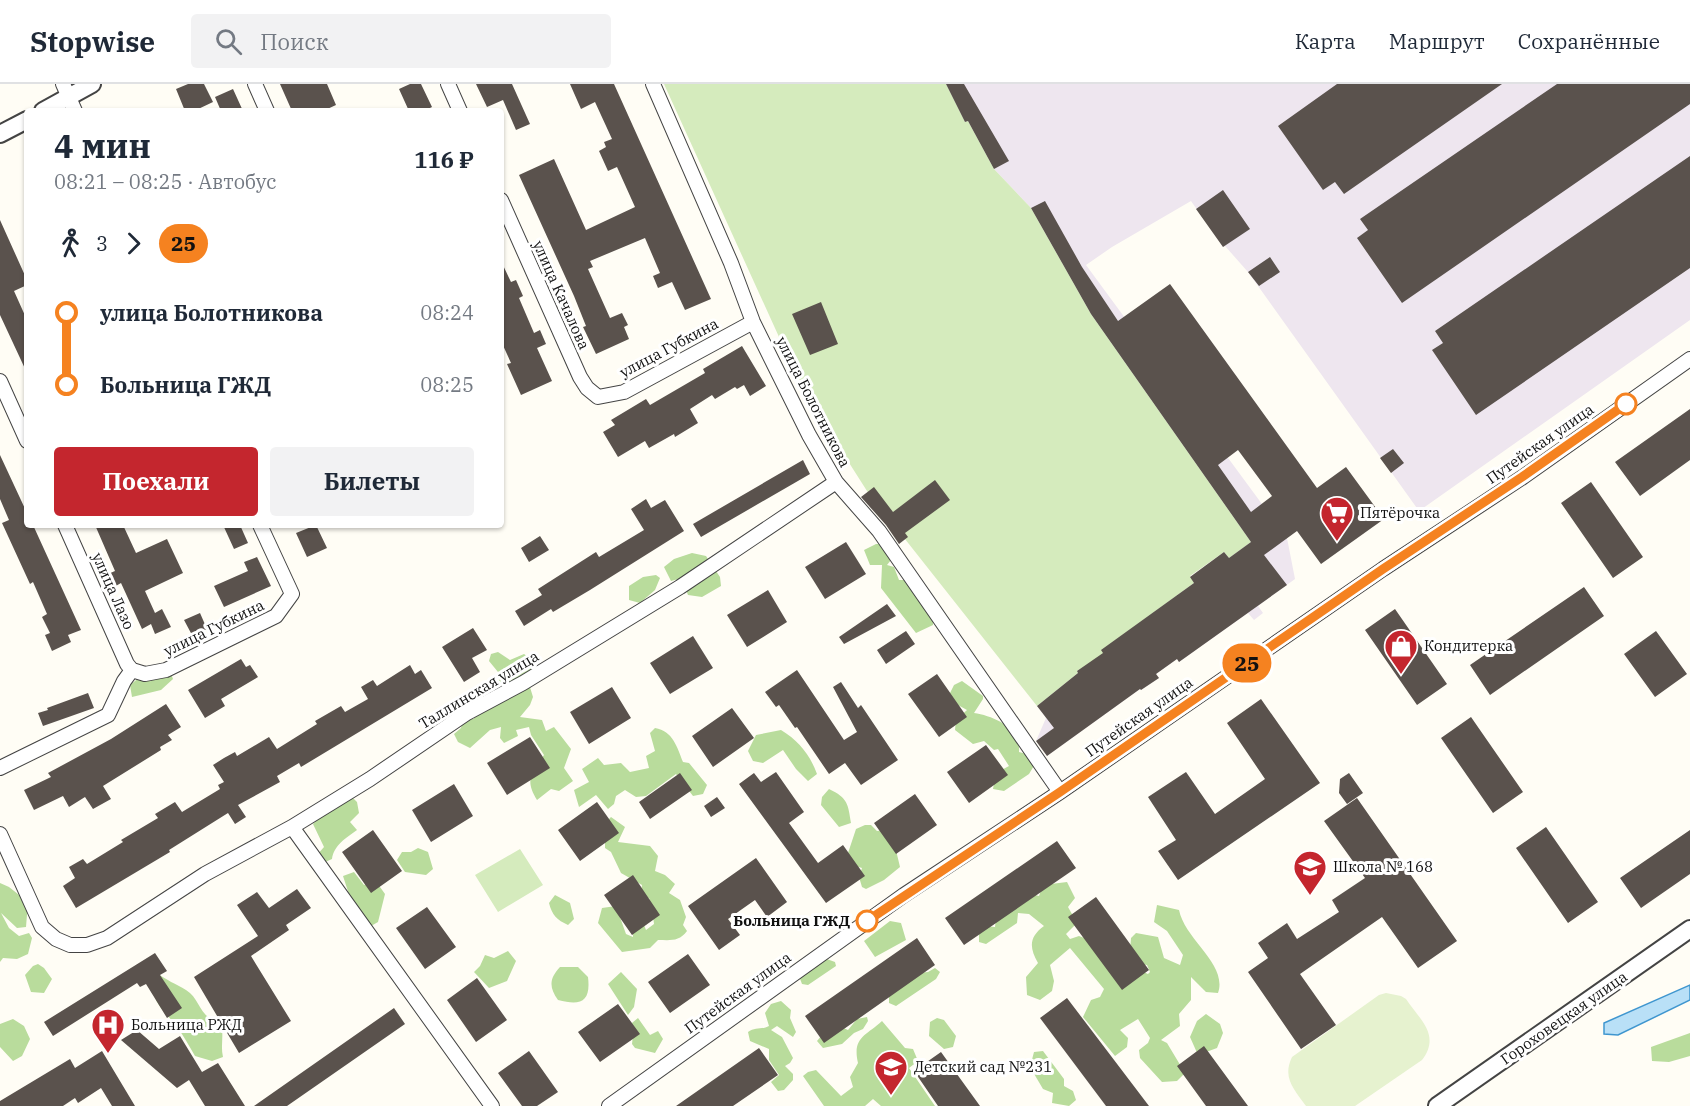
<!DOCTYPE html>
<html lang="ru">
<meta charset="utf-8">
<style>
body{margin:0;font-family:"IBM Plex Serif",serif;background:#f2f2f3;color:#1f2937;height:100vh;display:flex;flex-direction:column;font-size:22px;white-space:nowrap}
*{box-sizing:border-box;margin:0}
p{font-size:20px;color:#747a83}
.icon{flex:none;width:33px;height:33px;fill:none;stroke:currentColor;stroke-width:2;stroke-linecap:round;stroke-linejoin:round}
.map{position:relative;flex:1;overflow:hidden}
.sheet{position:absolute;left:24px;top:24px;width:480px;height:420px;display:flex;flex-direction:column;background:#fff;border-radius:6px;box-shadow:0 2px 4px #0004}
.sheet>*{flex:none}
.badge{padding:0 12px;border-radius:20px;font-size:21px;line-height:39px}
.map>.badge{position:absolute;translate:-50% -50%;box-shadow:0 0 0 3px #fff}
.legs{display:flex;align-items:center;gap:9px;height:66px;padding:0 30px;font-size:20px}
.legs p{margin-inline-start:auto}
.overview{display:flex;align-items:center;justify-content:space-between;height:102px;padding:0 30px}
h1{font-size:33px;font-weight:700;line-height:45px}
.action{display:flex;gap:12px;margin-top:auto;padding:12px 30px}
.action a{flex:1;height:69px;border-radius:6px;background:#c4262e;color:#fff;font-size:24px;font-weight:700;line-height:69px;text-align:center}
.action a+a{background:#f2f2f3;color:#1f2937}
ul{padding:0 30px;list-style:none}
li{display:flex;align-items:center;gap:21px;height:72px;font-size:22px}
li i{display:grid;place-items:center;width:9px;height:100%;margin:0 8px;background:currentColor}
li i::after{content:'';width:15px;height:15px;margin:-8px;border:4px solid;border-radius:50%;background:#fff}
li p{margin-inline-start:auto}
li:first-child i{background:linear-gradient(#0000 50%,currentColor 0)}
li:last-child i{background:linear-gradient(currentColor 50%,#0000 0)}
header{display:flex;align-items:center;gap:36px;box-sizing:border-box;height:84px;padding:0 30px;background:#fff;border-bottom:2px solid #e0e1e3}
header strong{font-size:28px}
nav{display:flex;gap:33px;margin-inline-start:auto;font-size:21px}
.search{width:420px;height:54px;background:#f2f2f3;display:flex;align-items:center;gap:15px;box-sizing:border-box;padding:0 21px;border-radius:6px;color:#747a83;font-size:22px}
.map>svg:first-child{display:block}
</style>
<header>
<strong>Stopwise</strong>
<div class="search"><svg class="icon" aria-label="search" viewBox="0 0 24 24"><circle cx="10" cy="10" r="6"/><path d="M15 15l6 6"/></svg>Поиск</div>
<nav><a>Карта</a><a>Маршрут</a><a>Сохранённые</a></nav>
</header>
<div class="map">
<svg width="1690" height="1022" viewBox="0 0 1690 1022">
<rect width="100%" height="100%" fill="#fffdf5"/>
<path fill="#eee6ef" d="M946,0H1690V236L1419,427L1248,188L1225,162L1223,163L1191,117L1112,163L1086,181L1287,454L1295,495L1258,522L1263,529L1254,536L1248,529L1179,578L1177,575L1156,590L1159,594L1141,606L1140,605L1047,672L1036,657L1046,634L1037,622L1078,589L1077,587L1101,566L1194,499L1190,493L1224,468L1237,438L1091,230L1031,124L994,85L968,37L965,38Z"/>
<path fill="#d5ebbd" d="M664,0H946L965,38L968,37L994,85L1031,124L1091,230L1251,458L1229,474L1224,468L1190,492L1194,499L1102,566L1104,570L1077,587L1078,589L1037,622L867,407L804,308Z
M520,765L543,801L498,828L475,791Z"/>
<path fill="#b9dc9c" d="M876,460H884L891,476L887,481L894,483L899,496H906L933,532V541L916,549L881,504L882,481H870L864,466Z
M692,469L706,472L720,493L721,502L702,513L688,511L686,506L697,501L690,492L671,497L664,483L674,475Z
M656,491L660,494L655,506L640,519L629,516V502L643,493Z
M498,568L510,576L524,570L531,575L533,585L529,600L533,613L530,621L520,633L542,636L546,647L554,643L571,665L564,684L573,697L559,707L551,705L537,716C524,695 532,689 544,671L531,651L529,643L516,646L518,652L504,659L500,654L501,643L490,646L470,664L458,658L454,650L461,644L463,635H474L473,621C480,613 501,607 512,602H500L498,588L489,577L491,570Z
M170,587L173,595L161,606L132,613L130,601L140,593Z
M962,597L983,612V615L974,629C994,632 1021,644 1019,668L1030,671L1035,680L1029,690L1004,707L993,705L996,689L1009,682L998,665L994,666L984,657L973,660L955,646L956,636L967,626L947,615L954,601Z
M655,644C673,647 677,663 683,678L689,679L707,701L703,710L693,712L676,690L646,712L636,713L625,706L616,712L614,720L608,725L596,711L579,723L574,706L589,698L582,685L598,674L604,681L621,679L630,688L649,684L646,672L655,667L650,649Z
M781,646C799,657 810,671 817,690L808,697L796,685L783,666L763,679L753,677L748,667L756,651Z
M829,705C848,714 848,720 851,739L839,743L821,721L822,713Z
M352,713L357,718L359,729L350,738L357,746C346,754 334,761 332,775L323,779L317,771L324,763L313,740L328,724Z
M611,733L625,743L618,758L650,762L658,772L655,787L665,791L675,800L669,809L680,816L686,833L683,841L687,847C679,858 670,856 658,856L650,864L622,868L598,839L602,824L616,822L626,850L633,853V836H642L646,846L654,840L653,832L642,818L650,815L641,810L642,801L621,789L611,768L605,764V739Z
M865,741H871L877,747L885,746L895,762L900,783L884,796L866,805L862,803L859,793L862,784L852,781L847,772L856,745Z
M418,764L428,768L433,785L426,791L405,788L397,776L402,768H411Z
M354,788L364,801L375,796L385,810L378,838L364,846L358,838L343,792Z
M1067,798L1075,814L1068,823L1077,839L1066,850L1070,855L1079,852L1087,855L1118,877L1148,890L1150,888L1147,881L1140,880L1130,867L1131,854L1136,849L1158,853L1164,874L1180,881L1183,871L1167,847L1154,838L1157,821L1179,826C1185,856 1228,880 1218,909L1206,908L1191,893V916L1179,930L1180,942L1161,956L1167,959L1185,989L1177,997L1162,998L1140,974L1139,966L1148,959L1150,954L1138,935L1120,946L1128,954L1127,963L1115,972L1083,933L1091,916L1100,913L1104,905L1070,864L1050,881L1054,897L1052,907L1040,916L1027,911L1026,893L1038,879C1029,863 1029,853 1044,842L1029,830L1018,829L1017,839L986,860L979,858V844L983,842L995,843L997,825L1022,808L1039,812L1043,801Z
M0,799L9,803L28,818L26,843L17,844L1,829L9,844L19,852L29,849L32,854L28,870L17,875L3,874L0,878Z
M555,811L570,819L574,835L568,841C557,836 552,831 549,819Z
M890,837L901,839L906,856L875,873L864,857Z
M508,867L516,877L507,897L489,904L474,888L480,882L485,871L494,874Z
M824,874L835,878L836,882L808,901L802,900L799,892Z
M38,880L44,884L52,895L44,909L31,908L25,891L33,882Z
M560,883H578L588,893C591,918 581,922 558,916C549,903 549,895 560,883Z
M935,884L940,888L936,895L896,922L889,919V910L917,889L928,888Z
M621,888L637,905L634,923L628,931L608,900Z
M157,889C166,896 176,900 186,906C201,915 198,933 220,939C225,949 220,961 223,973L212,977L195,972C189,962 184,952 177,943C162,923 147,917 157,889Z
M781,917L791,926L790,934L796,948L793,953L777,942L771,946L782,953L793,974L790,979L785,982L793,990V996L784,1006L778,1007L771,998L779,991L769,976V965L750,957L748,948C755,943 762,946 769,942L765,929L771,920Z
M1206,930L1220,940L1223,949L1217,964L1198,971L1190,953L1197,937Z
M867,933L868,937L863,945L854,949L842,960L823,964L817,957L832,939L848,946L857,935Z
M638,934L650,951L658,947L663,955L655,969L635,964L632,960L633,951L627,943Z
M937,934L944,936L956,952L953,963L944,965L929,952L930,938Z
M13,935L24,942L30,955L22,972L13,977L0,963V940Z
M882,937L905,964L913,965L918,977L909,984L935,1022H881L873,1015L865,1022H824L803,992L808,988L816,986L841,1012L853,1003L850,993L858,979C852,953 866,952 882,937Z
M1690,949V972L1669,978L1652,977L1651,963Z
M1043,967L1064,995V1002L1073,1007L1076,1016L1069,1022L1052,1019L1053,1009L1043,1005L1030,983L1034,968Z"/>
<path fill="#e6f2cf" d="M1386,909L1401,912L1406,915C1420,936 1441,951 1422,976L1355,1022H1306C1294,1005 1282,994 1292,973L1379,911Z"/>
<path fill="#b9e0f7" stroke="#3f96cf" stroke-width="1.5" d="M1690,901V916L1618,951L1604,950V939Z"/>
<path fill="#5a524d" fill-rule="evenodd" d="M188,0H204L213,18L194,27H185L176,5Z
M280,0H327L336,21L323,27H292Z
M410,0H421L432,23L424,27H409L399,5Z
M476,0H512L530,40L516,46L503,16L487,23Z
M570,0H614L711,215L685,226L672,198L658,204L653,192L660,189L645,154L590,177L593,183L588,185L610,234L622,229L628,241L624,243L629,255L596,270L583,243L586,242L574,212L519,91L554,75L586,146L635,123L617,83L608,87L599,67L606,63L604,58L612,55L595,18L581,25Z
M946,0H964L1009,77L994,85L968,37L965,38Z
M1337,0H1502L1344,110L1335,98L1323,106L1278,42Z
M1557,0H1690V20L1402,219L1357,154L1368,146L1360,135Z
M233,5L243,27H221L215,13Z
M1690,72V184L1476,331L1432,266L1443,259L1435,247Z
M1223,106L1250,145L1223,163L1196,125Z
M1045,117L1082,183L1118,237L1170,200L1317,404L1346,383L1384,435L1321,480L1297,447L1264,471L1287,501L1179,578L1177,575L1156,590L1159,594L1141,606L1140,605L1047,672L1036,657L1054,644L1037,622L1078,589L1077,587L1103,569L1101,566L1194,499L1190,493L1224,468L1229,474L1251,458L1091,230L1031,124ZM1238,366L1272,412L1251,428L1218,381Z
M0,136L27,196V201L14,207L27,236V289L0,231Z
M1270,173L1280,188L1259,202L1248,188Z
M501,177L511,198L516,196L523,212L519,214L534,249L540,246L546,260L537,264L552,297L521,311L507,280L511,279L501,257Z
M821,218L838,260L810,271L792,230Z
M742,262L766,302L750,312L744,301L737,305L735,303L715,315L712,311L690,325L698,339L675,353L674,350L649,364L645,357L618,373L603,348L615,341L611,336L646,315L650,321L705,289L703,285Z
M1690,325V376L1640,412L1615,378Z
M1393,365L1404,379L1391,389L1380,374Z
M0,371L27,429V441H33L81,546L68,551L71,558L52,567L45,551L50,549L42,533L47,530L33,498L30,500L2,439L9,436L0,415Z
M803,376L810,390L701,453L693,440Z
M935,396L950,416L905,449L908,453L899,460L886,441L861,413L874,403L893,428Z
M1591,398L1643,473L1613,494L1561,419Z
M646,415L651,424L665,416L684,447L590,506L553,528L551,525L524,542L515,527L542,511L538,505L596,468L599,473L644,446L631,425Z
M95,441H123L136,469L167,455L183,489L145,507L155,529L162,525L171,543L155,550L151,540L142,545L121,499L114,503L108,490L115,487Z
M223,441H240L248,459L234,465Z
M316,441L327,464L307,473L296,449Z
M540,452L549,466L529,478L521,464Z
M846,458L866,490L825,515L805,483Z
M257,473L271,502L224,523L214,502L248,487L244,478Z
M1584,503L1604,532L1490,611L1470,581Z
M768,506L787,538L747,563L727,531Z
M887,520L896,532L844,560L839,553Z
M1395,525L1447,600L1417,621L1365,546Z
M200,529L207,545L192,551L184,536Z
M473,544L487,566L472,574L480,588L464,598L442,563Z
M906,547L915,560L886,580L877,566Z
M1656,547L1687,590L1655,613L1624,570Z
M693,552L713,584L670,610L650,579Z
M241,575L246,583L250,581L258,593L221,615L225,622L205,634L188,606Z
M410,581L415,590L421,586L432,604L301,683L299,679L277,692L280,698L238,721L246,733L235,740L228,729L169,766L170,768L76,824L63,802L75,794L69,783L83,775L87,780L123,758L121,756L158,734L155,730L175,718L182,728L220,705L218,701L224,698L213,681L224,674L235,668L237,672L269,653L277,665L317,640L315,637L341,622L345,628L368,615L361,603L373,596L377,602Z
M797,586L844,656L857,648L833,603L841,598L858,624L861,621L898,676L861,701L845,679L829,690L797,643L795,644L779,621L776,623L765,608Z
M937,590L967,633L939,653L908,610Z
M612,603L631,634L589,660L570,628Z
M88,609L94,624L43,642L38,629L48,626L47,624Z
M1261,615L1320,699L1178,796L1158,767L1176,756L1148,713L1186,688L1215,730L1265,695L1227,639Z
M166,620L181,643L168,651L172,656L160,663L161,666L103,702L111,715L93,725L85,713L69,723L63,712L34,726L24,706L51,693L48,689L111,655Z
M732,624L754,654L713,683L692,652Z
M1471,633L1523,708L1493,729L1441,654Z
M530,653L550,684L507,711L487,679Z
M986,661L1008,691L969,719L947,688Z
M776,688L804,728L789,739L818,779L843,761L865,792L826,819L739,700L754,689L761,698Z
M680,689L692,706L650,735L639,718Z
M1349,689L1363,709L1347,720L1339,709L1340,695Z
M454,700L473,732L431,758L412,726Z
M915,710L937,741L896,770L874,739Z
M717,713L725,724L711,733L704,722Z
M1357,714L1457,857L1418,884L1382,833L1300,890L1336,941L1301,965L1248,888L1268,874L1258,859L1287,839L1297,855L1339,828L1332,816L1365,794L1324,737Z
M597,718L619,749L580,777L558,746Z
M1546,743L1598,818L1568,839L1516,764Z
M373,746L402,787L371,809L342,768Z
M1690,746V790L1641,824L1620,794Z
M1057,757L1076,784L964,861L945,834Z
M756,774L787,818L767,833L755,816L728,835L740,851L719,866L688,822Z
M633,791L660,831L632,851L604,811Z
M297,805L311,824L286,841L289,846L251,872L291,937L239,969L194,893L258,852L237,821L257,808L269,824Z
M1096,813L1149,886L1122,906L1068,833Z
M427,823L456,863L425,885L396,844Z
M917,854L935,881L824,959L805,932Z
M155,869L167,887L160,891L182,924L167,934L146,900L140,903L137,899L53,952L44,938Z
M688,870L710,901L670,929L648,898Z
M477,894L507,936L476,958L447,916Z
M1067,914L1149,1022H1106L1040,934Z
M618,920L640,950L600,978L578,948Z
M394,924L405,940L287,1022H254Z
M137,946L159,965L180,952L202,988L218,979L245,1022H205L189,996L177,1004L121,956Z
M1204,962L1248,1022H1206L1177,982Z
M759,964L778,991L733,1022H676Z
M102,967L135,1022H112L101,1004L78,1019L75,1014L63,1022H0V1017L70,975L75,984Z
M529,967L558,1008L537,1022H522L498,989Z
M941,968L980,1022H938L914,987Z"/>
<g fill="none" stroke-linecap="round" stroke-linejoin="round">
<defs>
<path id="minor" d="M63,0L75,27
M255,0L267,27
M448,0L460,27
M653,0L731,179L753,238L809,351L836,398L879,447L1060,708
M501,116L580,293L587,304L598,313L624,308L753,238
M0,297L27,357
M65,441L127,580L132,586
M0,684L108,631L124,597L132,586L145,590L166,586L276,532L292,510L260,441
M292,743L492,1022
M0,750L42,843L56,855L70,861H87L107,854L205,790L292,743L370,695L467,629L523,599L680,503L836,398
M609,1022L904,811L1060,708L1383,485L1523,393L1690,275"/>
<path id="tertiary" d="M43,27L92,0
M0,50L27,36
M1437,1022L1690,845"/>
</defs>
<use href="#minor" stroke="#444" stroke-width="16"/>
<use href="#tertiary" stroke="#444" stroke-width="20"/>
<use href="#minor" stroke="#fff" stroke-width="14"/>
<use href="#tertiary" stroke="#fff" stroke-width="16"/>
</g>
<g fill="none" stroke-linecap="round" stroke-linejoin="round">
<defs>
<path id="line-1" d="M867,837L1060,708L1383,485L1522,393L1626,320"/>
</defs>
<use href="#line-1" stroke="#fff" stroke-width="14"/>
<use href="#line-1" stroke="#f58220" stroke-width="9"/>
</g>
<defs>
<symbol id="supermarket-pin" viewBox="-11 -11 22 30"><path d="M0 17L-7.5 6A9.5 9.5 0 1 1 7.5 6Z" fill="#c4262e" stroke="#fff"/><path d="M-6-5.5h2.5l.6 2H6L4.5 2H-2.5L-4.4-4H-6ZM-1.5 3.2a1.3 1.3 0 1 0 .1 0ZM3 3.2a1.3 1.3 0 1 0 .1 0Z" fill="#fff"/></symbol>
<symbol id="shop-pin" viewBox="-11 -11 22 30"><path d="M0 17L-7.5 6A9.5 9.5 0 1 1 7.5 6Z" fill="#c4262e" stroke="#fff"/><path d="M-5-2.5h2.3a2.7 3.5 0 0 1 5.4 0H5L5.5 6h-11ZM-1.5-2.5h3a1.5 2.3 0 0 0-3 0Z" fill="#fff"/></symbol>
<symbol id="school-pin" viewBox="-11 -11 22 30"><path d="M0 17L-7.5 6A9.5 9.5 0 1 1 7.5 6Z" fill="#c4262e" stroke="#fff"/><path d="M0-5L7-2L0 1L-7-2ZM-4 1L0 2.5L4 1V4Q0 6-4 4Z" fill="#fff"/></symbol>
<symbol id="hospital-pin" viewBox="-11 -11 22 30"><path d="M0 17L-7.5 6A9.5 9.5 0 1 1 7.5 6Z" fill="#c4262e" stroke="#fff"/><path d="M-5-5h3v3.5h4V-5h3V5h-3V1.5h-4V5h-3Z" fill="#fff"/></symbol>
</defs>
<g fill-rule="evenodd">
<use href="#supermarket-pin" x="1318" y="410" width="38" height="52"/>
<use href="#shop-pin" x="1382" y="543" width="38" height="52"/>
<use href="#school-pin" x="1291" y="764" width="38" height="52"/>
<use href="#hospital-pin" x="89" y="922" width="38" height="52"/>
<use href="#school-pin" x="872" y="964" width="38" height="52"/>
</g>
<g fill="#fff" stroke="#f58220" stroke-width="3">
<circle cx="1626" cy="320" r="10"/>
<circle cx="867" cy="837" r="10"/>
</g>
<g text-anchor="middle" stroke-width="6" stroke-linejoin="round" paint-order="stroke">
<g font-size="15" fill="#111" stroke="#fff">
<text transform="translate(561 211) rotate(66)" y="5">улица Качалова</text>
<text transform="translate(669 264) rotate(-28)" y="5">улица Губкина</text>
<text transform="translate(813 318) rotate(63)" y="5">улица Болотникова</text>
<text transform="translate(1540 360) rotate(-35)" y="5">Путейская улица</text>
<text transform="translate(113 507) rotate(66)" y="5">улица Лазо</text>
<text transform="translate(214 544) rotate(-26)" y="5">улица Губкина</text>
<text transform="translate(479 606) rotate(-31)" y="5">Таллинская улица</text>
<text transform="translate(1139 633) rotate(-35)" y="5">Путейская улица</text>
<text transform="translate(738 909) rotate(-36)" y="5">Путейская улица</text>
<text transform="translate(1564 934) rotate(-35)" y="5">Гороховецкая улица</text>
</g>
<g font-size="15" fill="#111" stroke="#fff" text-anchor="start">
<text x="1360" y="434">Пятёрочка</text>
<text x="1424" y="567">Кондитерка</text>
<text x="1333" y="788">Школа № 168</text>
<text x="131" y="946">Больница РЖД</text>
<text x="914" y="988">Детский сад №231</text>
</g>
<g font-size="15" font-weight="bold" fill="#111" stroke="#fff" text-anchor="end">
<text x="850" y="842">Больница ГЖД</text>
</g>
</g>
</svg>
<b class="badge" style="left:1247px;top:579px;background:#f58220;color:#111">25</b>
<section class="sheet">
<div class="overview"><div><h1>4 мин</h1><p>08:21 – 08:25 · Автобус</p></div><b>116 ₽</b></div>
<div class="legs"><svg class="icon" aria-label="walk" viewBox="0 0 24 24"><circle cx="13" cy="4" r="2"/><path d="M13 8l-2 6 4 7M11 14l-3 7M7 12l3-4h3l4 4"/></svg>3<svg class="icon" aria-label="forward" viewBox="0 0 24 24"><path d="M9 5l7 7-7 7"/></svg><b class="badge" style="background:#f58220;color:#111">25</b></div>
<ul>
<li><i style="color:#f58220"></i><b>улица Болотникова</b><p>08:24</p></li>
<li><i style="color:#f58220"></i><b>Больница ГЖД</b><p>08:25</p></li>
</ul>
<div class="action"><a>Поехали</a><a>Билеты</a></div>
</section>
</div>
